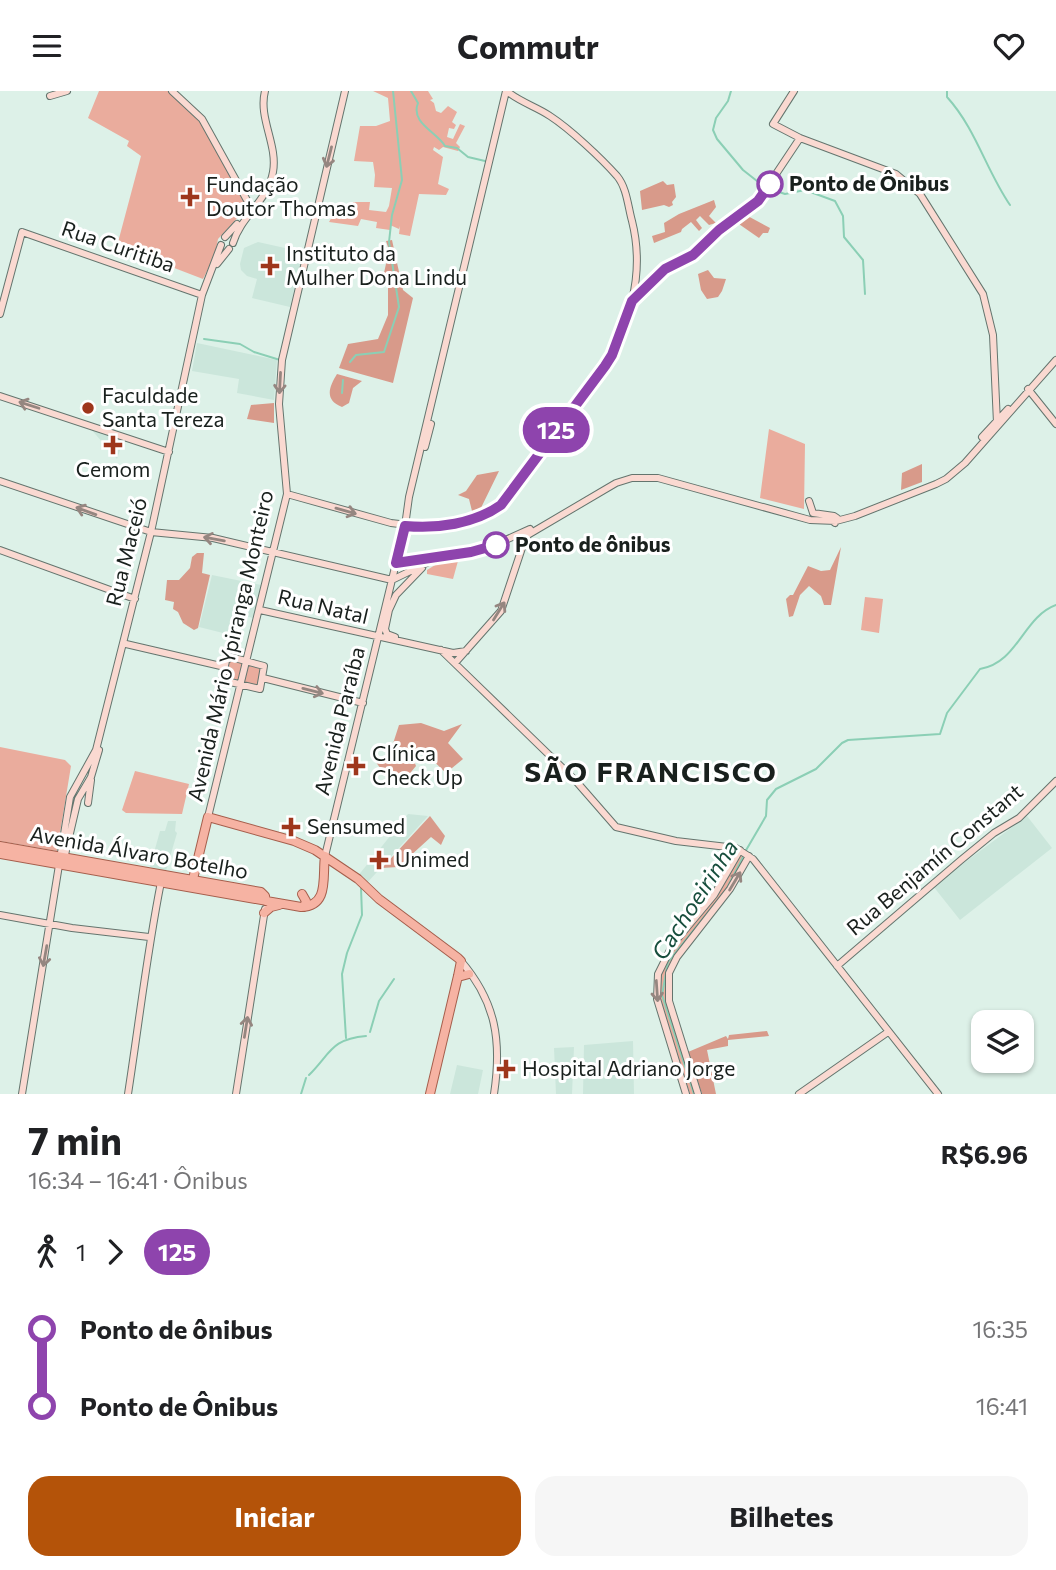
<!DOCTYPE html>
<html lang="pt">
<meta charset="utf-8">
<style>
body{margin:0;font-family:Commissioner,sans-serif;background:#f6f6f6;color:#202124;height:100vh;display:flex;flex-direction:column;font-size:26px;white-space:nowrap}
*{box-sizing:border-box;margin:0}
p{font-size:23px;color:#757577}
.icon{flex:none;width:38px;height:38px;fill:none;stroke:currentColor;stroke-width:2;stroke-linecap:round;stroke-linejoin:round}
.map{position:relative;height:1003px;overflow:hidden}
.drawer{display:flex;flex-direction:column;background:#fff;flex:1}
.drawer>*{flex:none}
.badge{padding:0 14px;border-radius:23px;font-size:24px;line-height:46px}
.buttons{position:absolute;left:971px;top:919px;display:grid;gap:14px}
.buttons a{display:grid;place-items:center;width:63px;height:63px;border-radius:14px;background:#fff;box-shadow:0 2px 5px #0004;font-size:35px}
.map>.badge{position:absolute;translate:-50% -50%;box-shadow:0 0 0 4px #fff}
.legs{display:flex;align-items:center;gap:10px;height:77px;padding:0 28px;font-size:23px}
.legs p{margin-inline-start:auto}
.summary{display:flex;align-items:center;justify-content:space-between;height:119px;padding:0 28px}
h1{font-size:38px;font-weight:700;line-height:52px}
.action{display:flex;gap:14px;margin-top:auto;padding:14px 28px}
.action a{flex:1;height:80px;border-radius:21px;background:#b45309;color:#fff;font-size:28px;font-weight:700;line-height:80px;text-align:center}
.action a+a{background:#f6f6f6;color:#202124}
ul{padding:0 28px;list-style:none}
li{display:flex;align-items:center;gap:24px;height:77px;font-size:26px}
li i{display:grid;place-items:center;width:10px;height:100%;margin:0 9px;background:currentColor}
li i::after{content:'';width:18px;height:18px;margin:-9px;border:5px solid;border-radius:50%;background:#fff}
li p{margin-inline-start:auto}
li:first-child i{background:linear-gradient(#0000 50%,currentColor 0)}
li:last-child i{background:linear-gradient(currentColor 50%,#0000 0)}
header{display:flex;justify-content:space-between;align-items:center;height:91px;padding:0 28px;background:#fff;font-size:32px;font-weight:700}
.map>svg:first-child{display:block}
</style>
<header><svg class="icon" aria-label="menu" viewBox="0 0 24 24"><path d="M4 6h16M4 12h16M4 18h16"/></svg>Commutr<svg class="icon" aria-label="heart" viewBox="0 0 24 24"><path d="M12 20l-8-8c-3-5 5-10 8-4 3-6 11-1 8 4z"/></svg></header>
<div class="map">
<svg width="1056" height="1003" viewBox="0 0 1056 1003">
<rect width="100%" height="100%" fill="#ddf1e8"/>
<path fill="#cbe6db" d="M258,151L303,161L290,216L252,207L257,188L247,185L241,179L240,173L244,157Z
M197,252L277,269L274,309L237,302L239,288L192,280Z
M89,336L124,347L117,368L111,361Z
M212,484L261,494L253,527L233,522L227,543L199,536Z
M408,723L428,725L366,793L357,786Z
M1027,725L1052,757L960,829L933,795Z
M168,730H176L175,740L177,742L166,780L150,776L160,740H165Z
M633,950L634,1003H583L584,954Z
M574,956L572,1003H556L554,957Z
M457,974L483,979L478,1003H450Z"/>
<path fill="#eaac9d" d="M99,0H169L198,28L245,108L242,122L218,148L215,164L203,188L117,155L141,65L127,55L129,50L88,27Z
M373,0H428L433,8L430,9L434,12L436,20L441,22L448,15L457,21L452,31L456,34L454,38L449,37L447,46L453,48L460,33L465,35L456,52L460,56L458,60L443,56L439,59L434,56L433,59L443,66L438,93L449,98L446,104L419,103L410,145L399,143L400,135L399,138L390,134V139L376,137L377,131L361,128L358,135L329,131L336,119L347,120L348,115L352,116L353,111H370L369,119L386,121L389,115L392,97L374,96L375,84L373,71L354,70L360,35H376L390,30L388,7Z
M769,338L805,353L804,418L760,407Z
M456,467L458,470L453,488L427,483V479L440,471Z
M865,506L883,508L879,542L861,539Z
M229,568L263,576L259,596L224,589Z
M0,656L65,669L71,675L57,760L0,750Z
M135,680L189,693L182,723L126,722L122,719Z
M740,761L747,765L733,792L674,868L668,909L698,1003H690L660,912L659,885L664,870L720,797Z"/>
<path fill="#d89a8a" d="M663,90L667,94L674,93L676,106L672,111L673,114L669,116L664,114L642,119L640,100Z
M714,109L716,116L709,125L716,132L709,134L700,125L696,129L702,137L699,140L691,131L682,138L681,141L654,152L652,145L665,141L664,132L679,123Z
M744,123L770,137L768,142H763L759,147L736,131Z
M392,149L403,199L413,207L393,292L339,277L348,253L378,248L388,224V186L384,182L389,159L386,150Z
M708,179L714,187L726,188L722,200L718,206L707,208L701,199L698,183Z
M337,283L362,290L353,297L349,312L342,316C324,309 329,296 337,283Z
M274,312V332L247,328L251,314Z
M922,373V391L901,399L902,382Z
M499,380L479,421L472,420L469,408L458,404L466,400L477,384Z
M841,456L831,514H824L821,505L809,495L800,504L793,525L789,526L786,508L790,504H793L808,475L821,480L830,479Z
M197,462H204L202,482L210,484L198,537L194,539L183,532L178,521L173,518L174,511L165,509L167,489H179L190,477L192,466Z
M421,632L444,640L462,633L448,652L463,668L446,682C436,673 425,659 411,662L416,675L406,687L381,678L375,670L389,665L399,634Z
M430,725L445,745L441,754L431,746L398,776L382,777Z
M767,940L769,945L728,949V955L707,959L716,1003H702L688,961L726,945L728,948L729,944Z"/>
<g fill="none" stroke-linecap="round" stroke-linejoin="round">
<path stroke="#8bcfb5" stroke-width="2" d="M411,0L418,12C410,32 437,41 445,55L457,57L468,66L485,70
M731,0L728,10L716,27L713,39L717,48L743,79L757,90L779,101L785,103L805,99L835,110L843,125L844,146L863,169L865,203
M947,0V6C976,38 986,79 1010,114
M204,248L240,253L254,261L280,269
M350,271L356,264L384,261L399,216L389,151L392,124L402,89L393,0
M342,302L343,289
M745,761L766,725L767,709L776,698L816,678L842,652L848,649L940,643L947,622L980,578C1018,572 1023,526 1056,514
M370,941L379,910L394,888
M346,947L342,883L347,862L362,824L361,797
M309,984C331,962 331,948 366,945
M301,1003L306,987
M694,1003L662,904L668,871L726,799L743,766"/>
<defs>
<path id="secondary" d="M172,0L202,28L248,111L251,123
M794,0L773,33L800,47L896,83L920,103L983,203L993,244L997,332
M50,5L67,0
M225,146L237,133
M233,152C241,125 268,110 273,81C278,54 258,27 265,0
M217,173L229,158
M633,208L665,178L693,164L719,139L758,110L800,47
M0,223L22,141L202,204
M1028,298L1056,333
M0,305L169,361
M982,346L1008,318
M425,356L431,333
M0,390L151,441L213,447L392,489
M287,403L391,432L432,437L492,420L508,405C564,322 660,242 632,130C628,116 627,97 617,85C601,67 570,38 550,25C537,16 520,11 508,1
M809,410L813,422
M813,422L834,425L837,427L835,432
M0,459L135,508
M396,473L434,467
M392,489L439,466L490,456L530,438
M260,519L453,562L466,560
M395,546L387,543L385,538L389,519L396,504L422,477
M126,553L225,576
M441,559L575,689L616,736L676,750L736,757L753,768L938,1003
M231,566L264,575L260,598L222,589L226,570Z
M455,572L501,520L526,445L616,392L632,387H658L810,429L836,430L855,425L936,393L946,388L965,372L1056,269
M263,587L363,612
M88,712L91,689
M208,726L287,403L279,313L282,269L345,0
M325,765L405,435L409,406L506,0
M64,768L78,708L91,686L99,659
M0,824L72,837L149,846
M461,870C496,911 502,950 494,1003
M837,875L961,769L994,742L1019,727L1056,690
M22,1003L70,706L96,659L151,441L202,204L221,154
M128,1003C139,932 147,861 161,791
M236,1003L265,818
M686,1003L657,908L658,883L673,853L714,804L740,759
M698,1003L669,910V882L677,866L730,798L749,765
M799,1003L888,941"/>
<path id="primary" d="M0,755L261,801L265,805L266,810
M0,763L301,816C330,815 322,785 325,765
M193,788L208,726L294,750L315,759L358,788L379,808L458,867L461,870L458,885L430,1003
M302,803L306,810L304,816
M264,822L271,816L279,814
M458,886L469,883"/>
</defs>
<use href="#secondary" stroke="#64756e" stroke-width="8"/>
<use href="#primary" stroke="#a55e4c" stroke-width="10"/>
<use href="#secondary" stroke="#fad9d1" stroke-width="6"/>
<use href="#primary" stroke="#f6b3a3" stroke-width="8"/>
</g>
<defs><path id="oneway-shaft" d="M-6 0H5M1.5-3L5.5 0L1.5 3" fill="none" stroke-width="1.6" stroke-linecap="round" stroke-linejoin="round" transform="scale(1.75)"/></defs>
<g stroke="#958680">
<use href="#oneway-shaft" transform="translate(329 66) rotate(104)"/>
<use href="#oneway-shaft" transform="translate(280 292) rotate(93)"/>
<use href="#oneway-shaft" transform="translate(29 314) rotate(-162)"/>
<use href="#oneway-shaft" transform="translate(86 420) rotate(-160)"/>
<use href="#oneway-shaft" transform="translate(346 420) rotate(16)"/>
<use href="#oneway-shaft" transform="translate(214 448) rotate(-170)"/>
<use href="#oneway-shaft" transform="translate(499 520) rotate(-58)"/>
<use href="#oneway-shaft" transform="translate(313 600) rotate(14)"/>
<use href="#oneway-shaft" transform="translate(735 790) rotate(-59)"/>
<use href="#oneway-shaft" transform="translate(45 865) rotate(100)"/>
<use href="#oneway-shaft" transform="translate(657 900) rotate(86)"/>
<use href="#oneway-shaft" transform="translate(246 936) rotate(-81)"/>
</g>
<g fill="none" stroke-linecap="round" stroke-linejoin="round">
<defs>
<path id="line-1" d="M496,454L471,461L396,472L405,435C437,438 474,433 501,414L605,275L612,264L632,210L665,178L693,164L719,139L758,110L770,93"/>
</defs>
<use href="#line-1" stroke="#fff" stroke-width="16"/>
<use href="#line-1" stroke="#8e44ad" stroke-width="10"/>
</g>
<g fill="#fff" stroke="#8e44ad" stroke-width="3.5">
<circle cx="770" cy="93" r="12"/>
<circle cx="496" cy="454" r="12"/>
</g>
<g fill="#9e361c" stroke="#fff" stroke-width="2.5">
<path d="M186.5 95.5h7v7h7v7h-7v7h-7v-7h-7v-7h7z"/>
<path d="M266.5 164.5h7v7h7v7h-7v7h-7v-7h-7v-7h7z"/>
<circle cx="88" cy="317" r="7"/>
<path d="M109.5 343.5h7v7h7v7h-7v7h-7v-7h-7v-7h7z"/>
<path d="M352.5 664.5h7v7h7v7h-7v7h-7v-7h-7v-7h7z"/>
<path d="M287.5 725.5h7v7h7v7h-7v7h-7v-7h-7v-7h7z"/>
<path d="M375.5 758.5h7v7h7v7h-7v7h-7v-7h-7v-7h7z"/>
<path d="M502.5 967.5h7v7h7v7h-7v7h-7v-7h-7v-7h7z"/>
</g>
<g text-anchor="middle" stroke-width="6" stroke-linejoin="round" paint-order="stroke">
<g font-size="21" font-weight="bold" fill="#19201d" stroke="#fff" text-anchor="start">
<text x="789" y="100">Ponto de Ônibus</text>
<text x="515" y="461">Ponto de ônibus</text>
</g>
<g font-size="21" fill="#19201d" stroke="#fff" text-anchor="start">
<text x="206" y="101">Fundação<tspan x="206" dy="24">Doutor Thomas</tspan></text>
<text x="286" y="170">Instituto da<tspan x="286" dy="24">Mulher Dona Lindu</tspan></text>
<text x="102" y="312">Faculdade<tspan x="102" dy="24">Santa Tereza</tspan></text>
<text x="113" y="386" text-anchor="middle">Cemom</text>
<text x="372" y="670">Clínica<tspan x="372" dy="24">Check Up</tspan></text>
<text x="307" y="743">Sensumed</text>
<text x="395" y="776">Unimed</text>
<text x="522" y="985">Hospital Adriano Jorge</text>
</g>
<g font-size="21" fill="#19201d" stroke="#fff">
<text transform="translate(118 156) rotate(19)" y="7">Rua Curitiba</text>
<text transform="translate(127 461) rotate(-76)" y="7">Rua Maceió</text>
<text transform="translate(323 516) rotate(13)" y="7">Rua Natal</text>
<text transform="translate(231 555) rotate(-77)" y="7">Avenida Mário Ypiranga Monteiro</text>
<text transform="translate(340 630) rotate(-76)" y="7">Avenida Paraíba</text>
<text transform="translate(139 762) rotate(10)" y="7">Avenida Álvaro Botelho</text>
<text transform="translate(935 769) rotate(-40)" y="7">Rua Benjamín Constant</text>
</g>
<g font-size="23" font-style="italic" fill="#174e3d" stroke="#fff">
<text transform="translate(695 809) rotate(-57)" y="8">Cachoeirinha</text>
</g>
<g font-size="28" font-weight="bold" letter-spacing="2" fill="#19201d" stroke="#fff">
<text x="651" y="691">SÃO FRANCISCO</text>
</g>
</g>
</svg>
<div class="buttons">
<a><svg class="icon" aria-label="layers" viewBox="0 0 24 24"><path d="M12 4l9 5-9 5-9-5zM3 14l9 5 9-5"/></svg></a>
</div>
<b class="badge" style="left:556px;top:339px;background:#8e44ad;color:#fff">125</b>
</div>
<section class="drawer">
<div class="summary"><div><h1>7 min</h1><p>16:34 – 16:41 · Ônibus</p></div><b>R$6.96</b></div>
<div class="legs"><svg class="icon" aria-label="walk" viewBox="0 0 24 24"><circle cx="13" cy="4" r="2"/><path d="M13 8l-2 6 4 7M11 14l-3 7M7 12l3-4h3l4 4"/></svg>1<svg class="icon" aria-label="forward" viewBox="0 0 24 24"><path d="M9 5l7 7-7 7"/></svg><b class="badge" style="background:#8e44ad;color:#fff">125</b></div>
<ul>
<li><i style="color:#8e44ad"></i><b>Ponto de ônibus</b><p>16:35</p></li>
<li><i style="color:#8e44ad"></i><b>Ponto de Ônibus</b><p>16:41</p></li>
</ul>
<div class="action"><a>Iniciar</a><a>Bilhetes</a></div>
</section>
